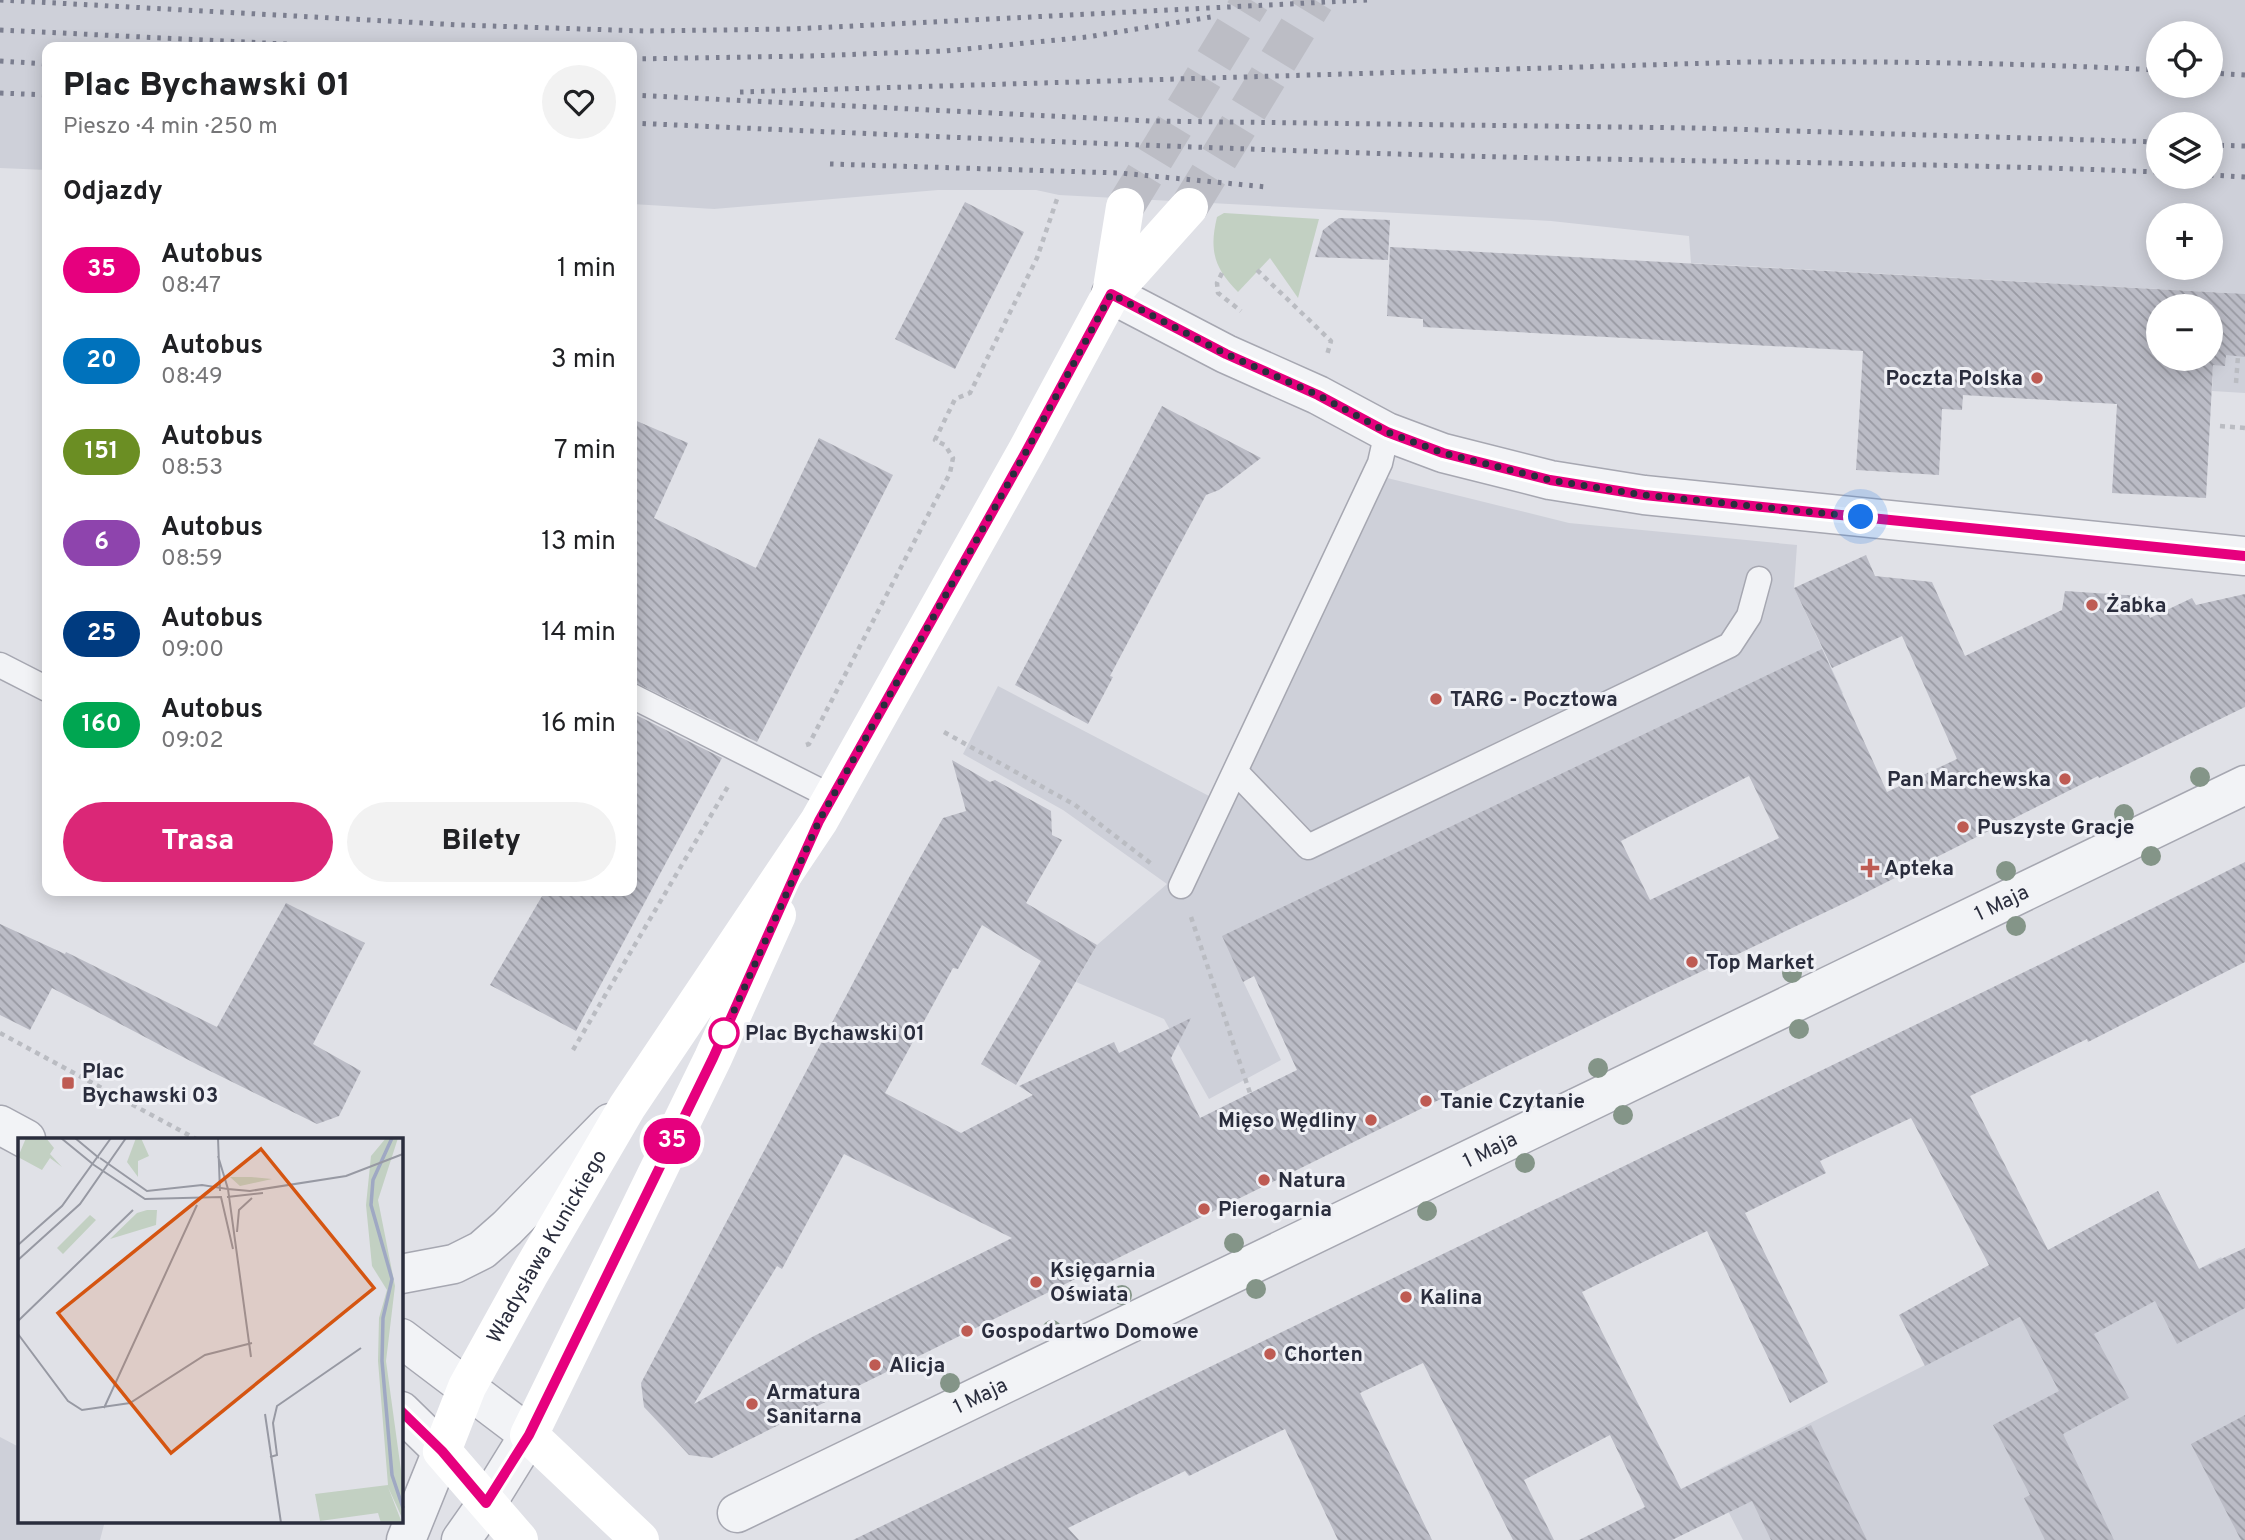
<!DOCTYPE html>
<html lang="pl">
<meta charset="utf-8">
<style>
body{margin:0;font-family:Overpass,sans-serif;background:#f2f2f2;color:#202124;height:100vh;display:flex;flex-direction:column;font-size:26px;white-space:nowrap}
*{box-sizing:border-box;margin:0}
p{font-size:23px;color:#757577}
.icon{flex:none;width:38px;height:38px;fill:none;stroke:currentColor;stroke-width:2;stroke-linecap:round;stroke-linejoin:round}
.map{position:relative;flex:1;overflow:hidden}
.drawer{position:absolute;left:42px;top:42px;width:595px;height:854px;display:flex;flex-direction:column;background:#fff;border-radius:14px;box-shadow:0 4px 18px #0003}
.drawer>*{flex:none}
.badge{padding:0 14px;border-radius:23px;font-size:24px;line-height:46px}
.fabs{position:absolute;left:2146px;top:21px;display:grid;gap:14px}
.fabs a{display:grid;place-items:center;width:77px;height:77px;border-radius:50%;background:#fff;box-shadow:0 4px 18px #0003;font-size:35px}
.you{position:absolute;width:35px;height:35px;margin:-18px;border:5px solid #fff;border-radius:50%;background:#1a73e8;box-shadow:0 0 0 10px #1a73e833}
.map>.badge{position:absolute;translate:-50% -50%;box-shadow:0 0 0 4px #fff}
h2{padding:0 21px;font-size:26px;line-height:63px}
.round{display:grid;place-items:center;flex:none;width:74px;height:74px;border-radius:37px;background:#f2f2f2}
.summary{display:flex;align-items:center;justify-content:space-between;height:119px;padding:0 21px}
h1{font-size:33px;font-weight:800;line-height:52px}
.cta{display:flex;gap:14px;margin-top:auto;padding:14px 21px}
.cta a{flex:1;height:80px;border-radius:42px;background:#db2777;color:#fff;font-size:28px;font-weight:800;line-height:80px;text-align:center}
.cta a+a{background:#f2f2f2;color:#202124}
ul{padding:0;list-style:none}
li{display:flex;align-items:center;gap:21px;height:91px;padding:0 21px}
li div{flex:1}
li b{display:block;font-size:26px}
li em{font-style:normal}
li .badge{min-width:77px;font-weight:700;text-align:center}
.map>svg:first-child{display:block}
</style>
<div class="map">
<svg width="2245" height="1540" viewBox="0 0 2245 1540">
<defs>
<pattern id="building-back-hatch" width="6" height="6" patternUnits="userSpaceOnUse" patternTransform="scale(1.75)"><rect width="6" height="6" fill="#bbbcc6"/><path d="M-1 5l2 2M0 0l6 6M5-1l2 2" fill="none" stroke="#9899a2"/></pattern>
</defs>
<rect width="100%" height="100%" fill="#e0e1e7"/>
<path fill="#ced0d9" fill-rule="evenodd" d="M0,0H2245V393L2212,391L2213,365H2225L2229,293L1691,263L1689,236L1551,221L1059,195L1036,190H938L714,209L632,204V47H47V170L0,168ZM2158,33H2210V86H2158ZM2158,124H2210V177H2158ZM2158,215H2210V268H2158Z
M1363,472L1569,523L1797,545L1794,588L1843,693L1243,981L1281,1060L1209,1099L1164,1019L1076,982L1097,945L1167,884L1063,810L963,754L998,686L1209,796Z
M2158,1191L2199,1269L2221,1257L2245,1303V1540H1743L1709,1474L2034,1310L2013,1269Z
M0,1437L19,1447V1521H105L100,1540H0Z"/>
<path fill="#c2d0c2" d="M1224,213L1319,219L1298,298L1270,258L1238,292C1214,268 1209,250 1217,217Z"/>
<path fill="url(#building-back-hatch)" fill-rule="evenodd" d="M965,202L1024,232L955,369L895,339Z
M1339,218L1390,220L1388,260L1315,257L1323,230Z
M1390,247L2245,294V357L2226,355L2225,366L2213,365L2206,498L2112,493L2117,404L1963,395L1962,410L1942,409L1939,475L1856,470L1863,351L1423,327V319L1387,316ZM2158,306H2210V359H2158Z
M1162,406L1261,458L1219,490L1206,495L1110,676L1113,677L1088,724L1015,685Z
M632,419L688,443L654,518L756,568L819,438L893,475L757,742L632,681Z
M1866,555L1875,576L1932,582L1965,656L2062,610L2065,591L2140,596L2150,618L2192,598L2196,605L2245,594V707L2099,778L2098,776L1851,900L1652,995L712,1458L689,1455L644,1407L641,1383L907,881L943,818L966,811L952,760L990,782L995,780L1051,811L1052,835L1062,840L1026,903L1097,945L1016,1085L981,1064L1041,961L982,925L958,969L953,968L885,1093L961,1133L1033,1095L1019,1086L1114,1042L1119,1053L1191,1018L1171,1058L1200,1118L1297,1070L1254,976L1243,982L1222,936L1822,649L1887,792L1957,759L1902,636L1832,668L1794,588ZM1749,776L1779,838L1650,900L1621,841ZM844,1154L1012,1238L814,1336L694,1404L777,1266L782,1269Z
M632,713L722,758L576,1031L490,985L545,891H632Z
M2245,862V962L2088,1042L2087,1039L1970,1096L2048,1250L2158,1191L2199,1269L2245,1248V1308L2177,1344L2155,1301L2094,1334L2129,1398L2063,1434L2114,1540H2045L2024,1498L2030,1495L1993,1425L2059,1391L2020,1317L1925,1366L1899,1315L1989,1265L1911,1118L1820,1161L1826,1173L1745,1213L1828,1382L1790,1403L1707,1231L1582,1292L1681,1489L1811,1425L1867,1540H1771L1752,1501L1672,1540H1579L1645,1507L1610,1435L1524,1480L1554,1540H1513L1423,1363L1360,1393L1432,1540H1338L1285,1429L1189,1476L1185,1471L1068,1528L1079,1540H853L2047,961Z
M286,903L365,943L313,1044L361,1071L339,1116L317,1124L198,1065L52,988L30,1030L0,1015V924L65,954L66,952L217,1027Z
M2245,1415V1540H2241L2191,1444Z"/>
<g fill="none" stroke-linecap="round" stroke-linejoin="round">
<path stroke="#bcbdc5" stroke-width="38" stroke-dasharray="38 19" stroke-linecap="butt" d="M1125,207L1251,0
M1189,207L1315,0"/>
<defs>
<path id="service" d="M0,665L47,689
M632,696L832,797
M1236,772L1308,847L1730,645L1749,616L1759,579
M1181,886L1380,463L1387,432"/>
<g id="minor">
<path d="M1111,294L1226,354L1318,395L1387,432L1443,453L1550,480L1644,495L2245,556"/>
<path id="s1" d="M737,1513L2245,785"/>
<path d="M406,1540L442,1451"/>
<path d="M461,1540L487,1503"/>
</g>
<path id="tertiary" d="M0,1125L26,1139
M401,1274L454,1264L482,1250L507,1228L610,1123
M401,1338L529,1435L487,1503
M401,1411L442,1451"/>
</defs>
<use href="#service" stroke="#a6a7b1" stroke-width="27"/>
<use href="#minor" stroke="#a6a7b1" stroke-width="41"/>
<use href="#tertiary" stroke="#a6a7b1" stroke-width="41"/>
<path stroke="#babcc2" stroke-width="4.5" stroke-dasharray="5 5" stroke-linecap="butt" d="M1257,270L1331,341L1327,355
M1222,273L1217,283L1218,293L1241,311
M2236,383L2238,356
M2220,426L2245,428
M944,732L1075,805L1153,865
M806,745L809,744L950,473L953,458L945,445L935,440L955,399L970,393L1037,258L1057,199
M1191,917L1250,1093
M0,1033L196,1139
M573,1050L730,783
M1288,1175L1292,1183"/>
<use href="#service" stroke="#f2f3f6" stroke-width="24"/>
<use href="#minor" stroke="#f2f3f6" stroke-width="38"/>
<use href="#tertiary" stroke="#f2f3f6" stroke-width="38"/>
<g stroke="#fff" stroke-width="38">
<path d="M1111,294L1125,207"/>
<path id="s2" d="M519,1540L442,1451L467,1387L529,1275L627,1107L819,821L1027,450L1111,294L1189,207"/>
<path d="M640,1540L529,1435L713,1058L777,915"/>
</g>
<path stroke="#7b7e8f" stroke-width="5" stroke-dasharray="3.5 7" stroke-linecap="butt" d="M0,0L461,25L644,31L793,29L1367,0
M0,30L346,47
M632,59L808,56L945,51L1087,37L1217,16
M0,61L47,64
M2210,73L2245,75
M740,92L1747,62C1884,61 2021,63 2158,70
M0,93L47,95
M632,95L1151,121L1694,128L2158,142
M632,123C897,135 1163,147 1429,155C1672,162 1915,162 2158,172
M2210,145L2245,146
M830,164L1120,173L1267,187
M2210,175L2245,177"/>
</g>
<g fill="#849588">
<circle cx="2200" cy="777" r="10"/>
<circle cx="2124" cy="814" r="10"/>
<circle cx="2151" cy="856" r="10"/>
<circle cx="2006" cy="871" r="10"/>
<circle cx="2016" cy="926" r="10"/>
<circle cx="1792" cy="973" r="10"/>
<circle cx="1799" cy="1029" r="10"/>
<circle cx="1598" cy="1068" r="10"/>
<circle cx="1623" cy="1115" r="10"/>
<circle cx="1525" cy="1163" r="10"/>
<circle cx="1427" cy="1211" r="10"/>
<circle cx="1234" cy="1243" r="10"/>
<circle cx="1256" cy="1289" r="10"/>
<circle cx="1122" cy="1295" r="10"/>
<circle cx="1052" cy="1330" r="10"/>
<circle cx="950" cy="1383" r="10"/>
</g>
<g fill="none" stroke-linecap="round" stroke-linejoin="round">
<defs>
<path id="line" d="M401,1411L442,1451L486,1503L529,1435L713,1058L819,821L1027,450L1111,294L1226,354L1318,395L1387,432L1443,453L1550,480L1644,495L2245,556"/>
</defs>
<use href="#line" stroke="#fff" stroke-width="16"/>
<use href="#line" stroke="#e6007e" stroke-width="10"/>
<path stroke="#2a2d3d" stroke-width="7" stroke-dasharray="0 12.6" d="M724,1033L819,821L1027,450L1111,294L1226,354L1318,395L1387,432L1443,453L1550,480L1644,495L1861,517"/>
</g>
<g fill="#be5b53" stroke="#eff0f5" stroke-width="2.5">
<circle cx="2037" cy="378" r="7"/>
<circle cx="2092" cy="605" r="7"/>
<circle cx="1436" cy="699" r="7"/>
<circle cx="2065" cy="779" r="7"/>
<circle cx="1963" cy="827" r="7"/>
<path d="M1866.5 857.5h7v7h7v7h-7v7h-7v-7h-7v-7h7z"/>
<circle cx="1692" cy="962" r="7"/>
<rect x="61" y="1076" width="14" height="14" rx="3.5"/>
<circle cx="1426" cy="1101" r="7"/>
<circle cx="1371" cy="1120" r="7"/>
<circle cx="1264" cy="1180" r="7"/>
<circle cx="1204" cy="1209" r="7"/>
<circle cx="1036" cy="1282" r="7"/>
<circle cx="1406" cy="1297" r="7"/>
<circle cx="967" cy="1331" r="7"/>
<circle cx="1270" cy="1354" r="7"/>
<circle cx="875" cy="1365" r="7"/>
<circle cx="752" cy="1404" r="7"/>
</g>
<circle fill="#fff" stroke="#e6007e" stroke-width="3.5" cx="724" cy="1033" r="14"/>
<g text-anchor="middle" stroke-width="6" stroke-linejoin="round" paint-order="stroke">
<g font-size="21" font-weight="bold" fill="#2a2d3d" stroke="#eff0f5" text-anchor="start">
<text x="2023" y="385" text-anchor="end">Poczta Polska</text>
<text x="2106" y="612">Żabka</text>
<text x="1450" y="706">TARG - Pocztowa</text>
<text x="2051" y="786" text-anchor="end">Pan Marchewska</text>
<text x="1977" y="834">Puszyste Gracje</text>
<text x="1884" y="875">Apteka</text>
<text x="1706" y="969">Top Market</text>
<text x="82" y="1078">Plac<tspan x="82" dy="24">Bychawski 03</tspan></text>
<text x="1440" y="1108">Tanie Czytanie</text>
<text x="1357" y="1127" text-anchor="end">Mięso Wędliny</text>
<text x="1278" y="1187">Natura</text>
<text x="1218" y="1216">Pierogarnia</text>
<text x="1050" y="1277">Księgarnia<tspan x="1050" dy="24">Oświata</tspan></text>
<text x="1420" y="1304">Kalina</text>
<text x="981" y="1338">Gospodartwo Domowe</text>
<text x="1284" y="1361">Chorten</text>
<text x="889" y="1372">Alicja</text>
<text x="766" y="1399">Armatura<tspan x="766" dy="24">Sanitarna</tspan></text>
</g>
<g font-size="21" fill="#2a2d3d" stroke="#eff0f5">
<text dy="7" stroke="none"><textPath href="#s1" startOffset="1404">1 Maja</textPath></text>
<text dy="7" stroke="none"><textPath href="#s1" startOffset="836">1 Maja</textPath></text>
<text dy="7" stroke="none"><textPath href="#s2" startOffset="348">Władysława Kunickiego</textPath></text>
<text dy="7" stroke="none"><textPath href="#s1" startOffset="270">1 Maja</textPath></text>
</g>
<g font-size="21" font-weight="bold" fill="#2a2d3d" stroke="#eff0f5" text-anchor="start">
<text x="745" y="1040">Plac Bychawski 01</text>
</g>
</g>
<g transform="translate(18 1138)">
<rect width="385" height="385" fill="#e0e1e7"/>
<path d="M8,0H28L36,10L32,16L44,29L32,20L24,32L0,19ZM118,0H123L131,18L120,23V39L109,24ZM368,0H380L360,62L377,148L368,223L385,347V382L370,349L384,385H363L360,375L302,383L297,356L370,347L360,223L361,180L369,152L354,128L348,67L353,18ZM212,39H233L254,41L222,48ZM129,72H139L138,87L92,101L119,75ZM72,77L78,82L45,116L39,110Z" fill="#c2d0c2"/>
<path fill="none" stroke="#9fa8c3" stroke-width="3.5" d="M374,0L355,42L353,67L374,141L365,180L364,223L374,337L385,370"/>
<path fill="none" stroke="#9799a3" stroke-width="2" d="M43,0L76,27M57,0L81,20M200,0L202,53M200,18L210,51L232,53L328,38L385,16M82,20L129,53L184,47L210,51L233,219M76,27L127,61L203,59L215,111M209,59L245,55M219,94L221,72L234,60M0,107L44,68L93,0M0,122L62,66L108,0M0,183L115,72M0,196L50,263L64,272L112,265L187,217L234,205M86,270L179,67M247,276L263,385M252,319L259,317L255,285L259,268L343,210"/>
<path fill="#d55511" fill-opacity="0.15" stroke="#d55511" stroke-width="3.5" d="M243,11L356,150L153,315L40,175Z"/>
<rect width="385" height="385" fill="none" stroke="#2a2d3d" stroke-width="3.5"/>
</g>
</svg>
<div class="fabs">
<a><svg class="icon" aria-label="locate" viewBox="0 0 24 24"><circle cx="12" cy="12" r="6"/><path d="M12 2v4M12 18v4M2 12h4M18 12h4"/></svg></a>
<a><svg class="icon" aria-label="layers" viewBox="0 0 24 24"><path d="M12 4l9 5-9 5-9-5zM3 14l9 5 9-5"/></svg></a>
<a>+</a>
<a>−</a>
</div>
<div class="you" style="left:1861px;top:517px"></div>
<b class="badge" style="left:672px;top:1141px;background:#e6007e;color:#fff">35</b>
<section class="drawer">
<div class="summary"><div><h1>Plac Bychawski 01</h1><p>Pieszo · 4 min · 250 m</p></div><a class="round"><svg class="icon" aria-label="heart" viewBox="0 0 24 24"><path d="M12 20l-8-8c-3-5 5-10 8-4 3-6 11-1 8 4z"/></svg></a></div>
<h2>Odjazdy</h2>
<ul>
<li><span class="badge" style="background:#e6007e;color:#fff">35</span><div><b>Autobus</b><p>08:47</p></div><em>1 min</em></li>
<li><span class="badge" style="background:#0072bc;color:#fff">20</span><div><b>Autobus</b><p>08:49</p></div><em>3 min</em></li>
<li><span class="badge" style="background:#6b8e23;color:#fff">151</span><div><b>Autobus</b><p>08:53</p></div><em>7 min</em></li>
<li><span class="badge" style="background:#8e44ad;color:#fff">6</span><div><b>Autobus</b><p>08:59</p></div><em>13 min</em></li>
<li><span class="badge" style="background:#003b80;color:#fff">25</span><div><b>Autobus</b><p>09:00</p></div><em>14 min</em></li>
<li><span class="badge" style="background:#00a651;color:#fff">160</span><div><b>Autobus</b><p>09:02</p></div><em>16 min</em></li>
</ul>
<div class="cta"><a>Trasa</a><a>Bilety</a></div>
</section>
</div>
